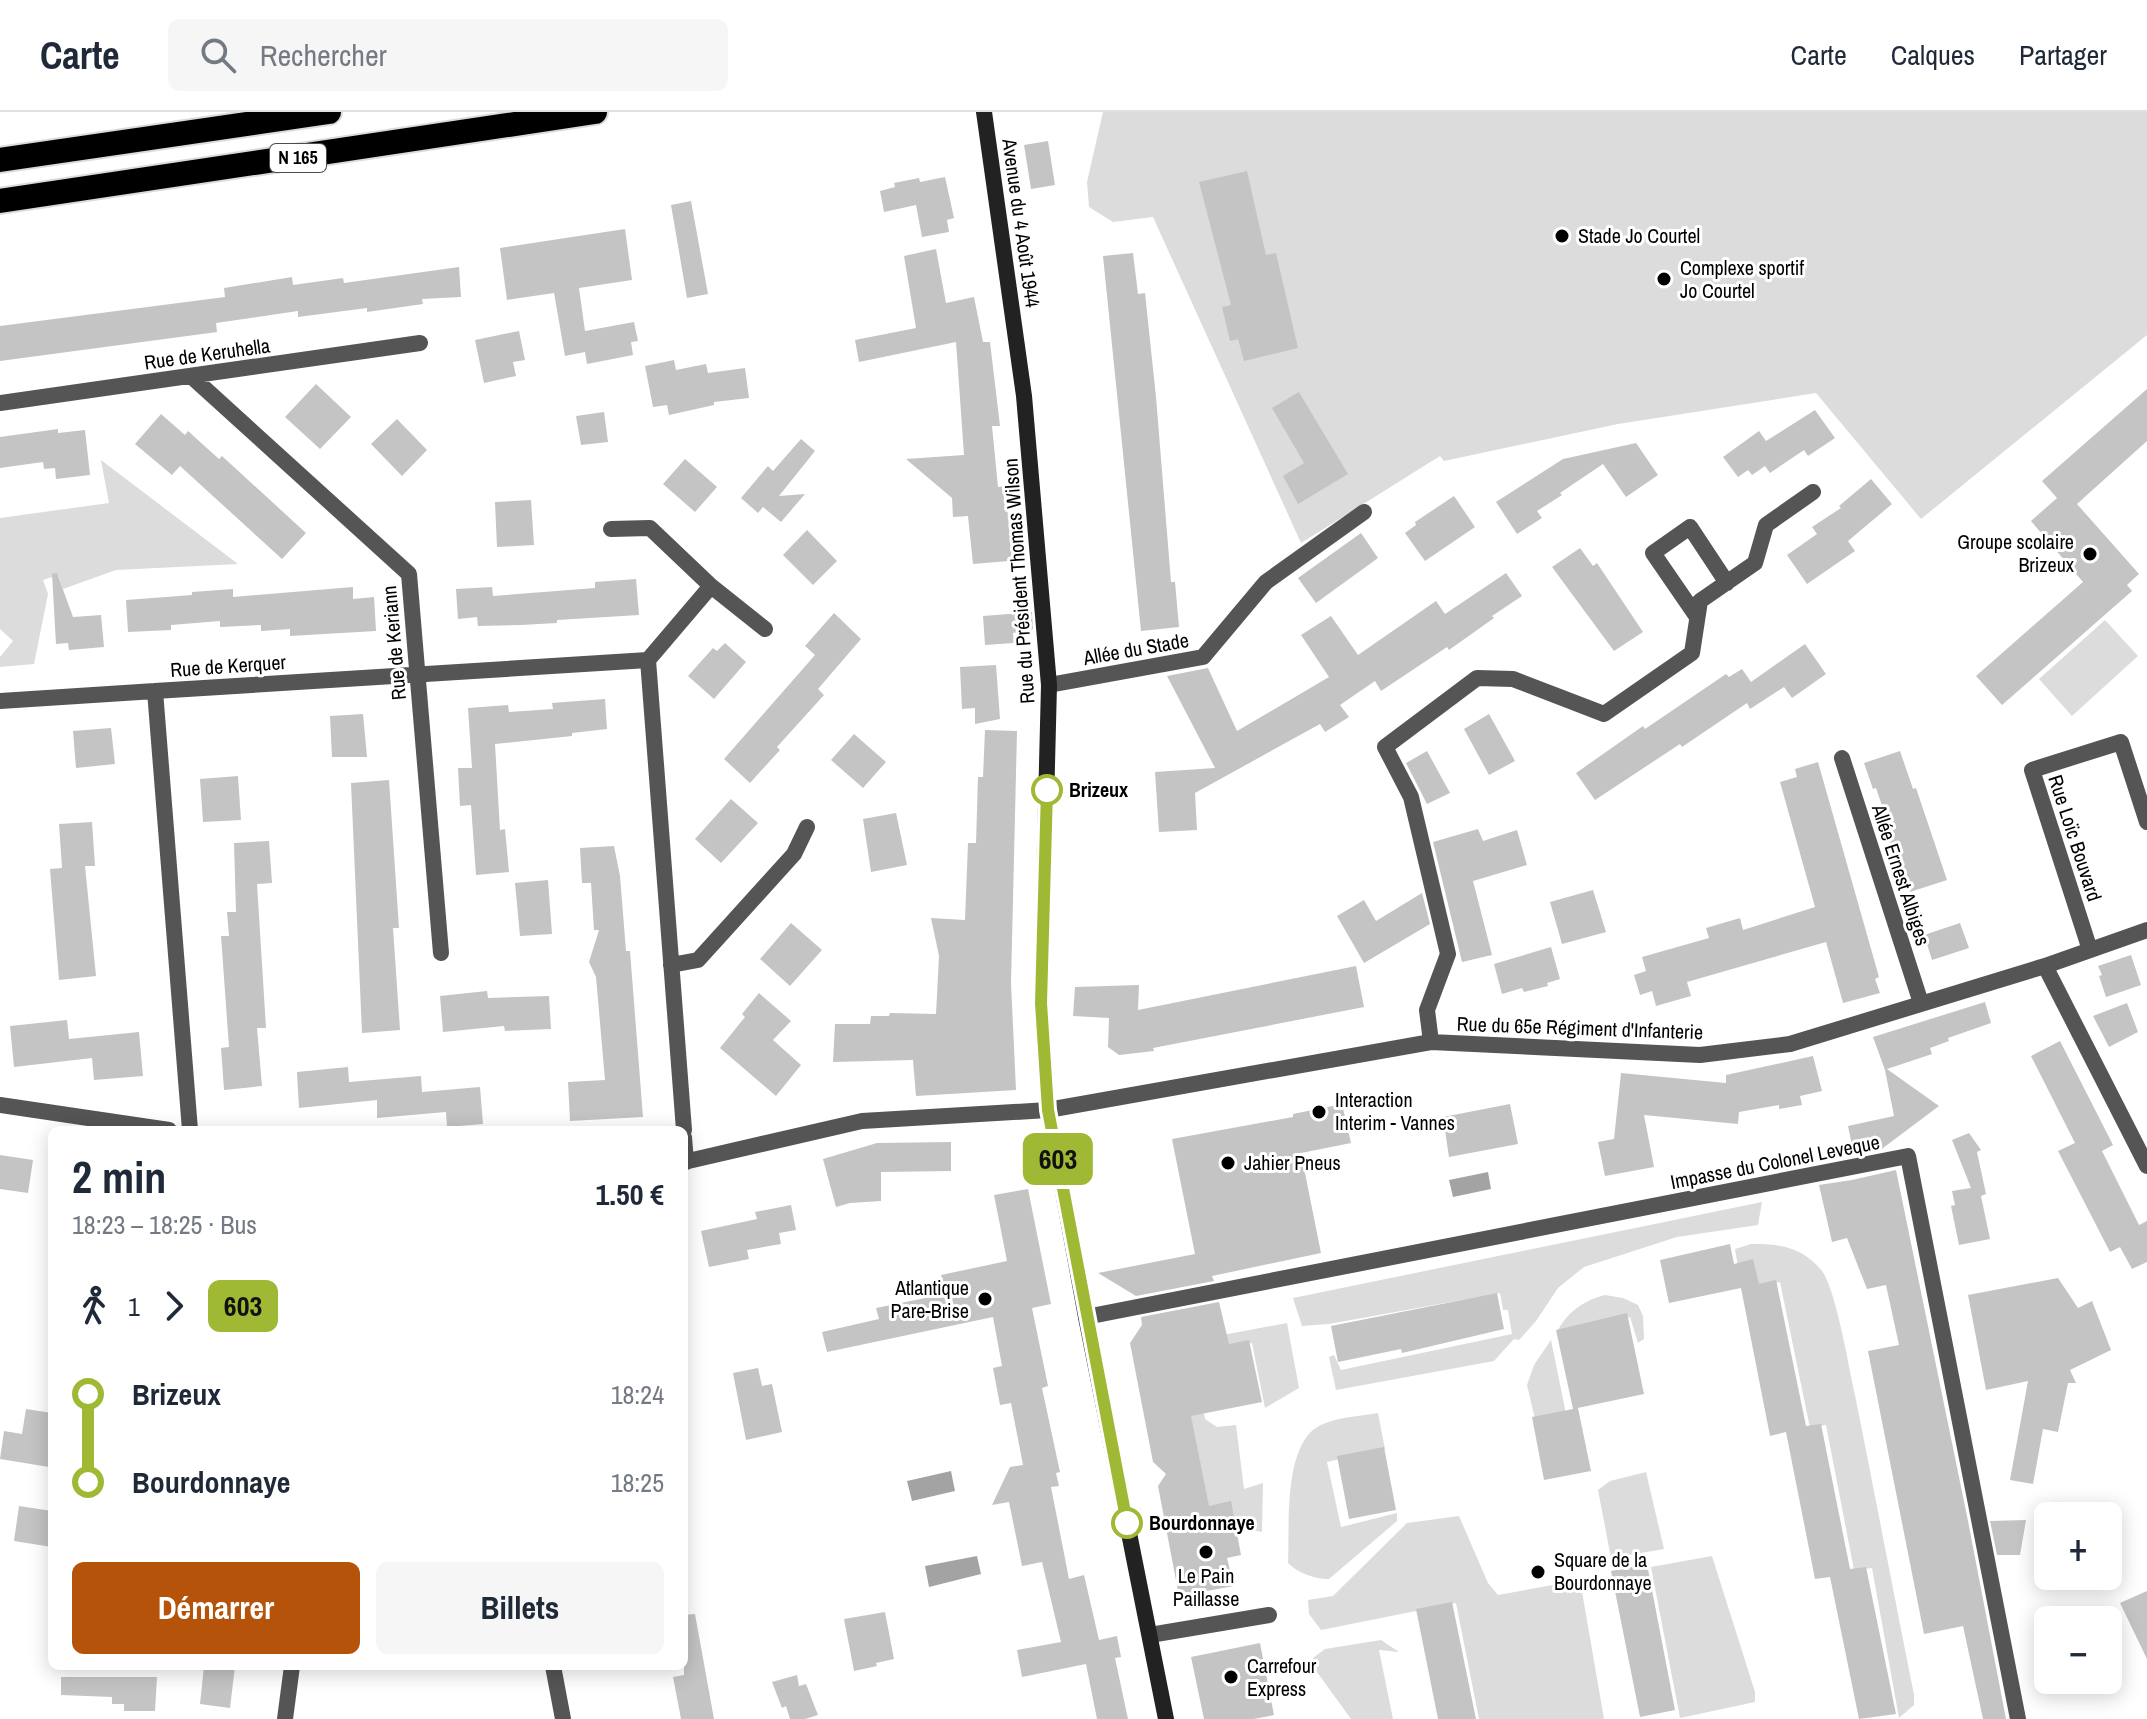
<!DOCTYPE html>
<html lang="fr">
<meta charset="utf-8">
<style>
body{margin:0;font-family:"Archivo Narrow",sans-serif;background:#f6f6f7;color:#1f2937;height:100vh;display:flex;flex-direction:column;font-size:30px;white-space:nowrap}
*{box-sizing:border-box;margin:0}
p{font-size:26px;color:#747a83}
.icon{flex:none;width:44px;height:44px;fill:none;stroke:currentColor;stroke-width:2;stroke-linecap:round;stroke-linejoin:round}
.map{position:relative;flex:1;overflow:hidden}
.details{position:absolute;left:48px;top:1014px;width:640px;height:544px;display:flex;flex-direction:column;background:#fff;border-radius:12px;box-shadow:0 4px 20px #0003}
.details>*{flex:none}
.badge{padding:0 16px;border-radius:12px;font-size:28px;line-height:52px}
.buttons{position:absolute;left:2034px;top:1390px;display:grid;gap:16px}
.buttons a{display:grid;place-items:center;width:88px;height:88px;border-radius:12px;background:#fff;box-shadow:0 4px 20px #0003;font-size:40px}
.map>.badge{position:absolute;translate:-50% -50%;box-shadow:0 0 0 4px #fff}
.legs{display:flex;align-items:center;gap:12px;height:88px;padding:0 24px;font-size:26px}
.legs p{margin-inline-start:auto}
.head{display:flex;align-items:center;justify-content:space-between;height:136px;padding:0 24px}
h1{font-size:44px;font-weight:700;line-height:60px}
.cta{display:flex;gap:16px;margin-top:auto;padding:16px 24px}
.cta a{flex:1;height:92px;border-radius:12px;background:#b45309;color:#fff;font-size:32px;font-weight:700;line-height:92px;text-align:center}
.cta a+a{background:#f6f6f7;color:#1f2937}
ul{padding:0 24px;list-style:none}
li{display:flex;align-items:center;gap:28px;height:88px;font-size:30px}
li i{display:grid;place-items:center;width:12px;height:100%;margin:0 10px;background:currentColor}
li i::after{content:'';width:20px;height:20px;margin:-10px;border:6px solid;border-radius:50%;background:#fff}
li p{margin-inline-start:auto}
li:first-child i{background:linear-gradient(#0000 50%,currentColor 0)}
li:last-child i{background:linear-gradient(currentColor 50%,#0000 0)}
header{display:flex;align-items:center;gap:48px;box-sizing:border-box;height:112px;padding:0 40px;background:#fff;border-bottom:2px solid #e0e1e3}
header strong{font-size:38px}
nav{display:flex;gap:44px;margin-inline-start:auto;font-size:28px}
.search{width:560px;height:72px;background:#f6f6f7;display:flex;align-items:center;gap:20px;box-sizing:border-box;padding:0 28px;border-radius:12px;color:#747a83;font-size:30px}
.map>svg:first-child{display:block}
</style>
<header>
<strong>Carte</strong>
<div class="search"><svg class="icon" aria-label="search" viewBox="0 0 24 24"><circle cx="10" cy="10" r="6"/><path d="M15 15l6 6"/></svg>Rechercher</div>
<nav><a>Carte</a><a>Calques</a><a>Partager</a></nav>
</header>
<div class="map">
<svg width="2147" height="1607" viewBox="0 0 2147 1607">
<rect width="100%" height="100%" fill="#fff"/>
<path fill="#dcdcdc" d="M1103,0H2147V223L1921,407L1816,281L1618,312L1444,349L1440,344L1301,431L1153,105L1113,110L1089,95L1087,70Z
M101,348L238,452L116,458L63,477L58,463L43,468L48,482L34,552L0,555V545L13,529L0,517V406L109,391Z
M2105,508L2138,544L2072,604L2039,567Z
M1762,1090L1758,1113L1677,1125L1584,1155L1558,1176L1536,1209L1519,1228L1514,1227L1494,1249L1336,1278L1329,1245L1334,1243L1341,1258L1512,1222L1508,1198H1503L1500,1181L1329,1212L1302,1214L1293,1186Z
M1751,1132C1779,1131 1804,1136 1822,1159C1836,1178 1849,1256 1855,1283C1875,1383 1894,1483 1914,1583V1593L1899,1606L1872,1456L1854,1458L1826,1313L1810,1316L1780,1170L1742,1178L1735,1137Z
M1605,1183L1623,1186L1638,1193L1643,1204L1644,1227L1638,1231L1630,1205L1557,1220C1567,1200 1584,1188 1605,1183Z
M1287,1211L1299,1276L1265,1296L1252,1231L1218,1237L1217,1224Z
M1551,1228L1566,1302L1535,1307L1527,1273L1534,1253Z
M1193,1244L1205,1307L1217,1315L1236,1313L1244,1377L1263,1371L1262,1420L1221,1412L1202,1397L1185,1320Z
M1378,1301L1385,1337L1327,1350L1341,1415L1397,1401V1409L1329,1467C1314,1467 1298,1461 1288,1451C1290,1414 1282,1328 1323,1312C1339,1305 1361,1304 1378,1301Z
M1646,1360L1664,1437L1611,1446L1598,1378L1610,1369Z
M1459,1404L1488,1471L1498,1483L1580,1468L1604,1607H1479L1456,1491L1321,1518L1309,1502L1308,1488L1333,1484L1407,1411Z
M1712,1444L1755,1580V1590L1680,1606L1651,1455Z
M1381,1528L1399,1540L1379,1538L1393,1607H1351L1314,1556L1313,1546L1325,1537Z"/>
<path fill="#a3a3a3" d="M1488,1060L1491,1077L1453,1085L1449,1068Z
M951,1359L955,1379L912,1389L907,1369Z
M977,1444L981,1462L929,1475L925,1454Z"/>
<path fill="#c4c4c4" d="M1048,29L1055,73L1031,77L1024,33Z
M1247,59L1266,143L1276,141L1298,236L1244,249L1238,227L1230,229L1222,195L1231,193L1199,70Z
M945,65L954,106L947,108L949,120L922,125L916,93L884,100L880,79L895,75L894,71L919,66L920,70Z
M691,89L708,182L687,186L671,93Z
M625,117L632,168L579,176L585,219L634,210L638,229L631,230L633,243L587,252L585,240L565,244L554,181L507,188L500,136Z
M936,137L946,191L974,185L983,230H990L1000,314H992L998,375L1005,374L1012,445H1008L1009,449L973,452L968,404L953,405L952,386L906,347L964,343L956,230L859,250L855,228L916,216L904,144Z
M1133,141L1138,182L1145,181L1156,285L1171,470H1175L1179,515L1141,519L1103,144Z
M459,155L461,185L422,187L423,192L367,200V196L298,205V199L216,211L217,220L0,249V214L225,185L224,176L292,165L293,173L343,166L344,171Z
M519,219L525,248L513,250L516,264L484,271L475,228Z
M674,248L676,258L706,252L708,261L745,256L749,286L714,290V293L669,303L667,293L653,295L645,254Z
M316,272L351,305L320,337L285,305Z
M2147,277V329L2077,392L2139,462L2127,473L2132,479L2002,593L1976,564L2083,470L2031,409L2057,386L2042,369Z
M1299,280L1348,362L1298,392L1283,364L1304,351L1272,296Z
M1815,298L1835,326L1808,344L1804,338L1770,361L1765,354L1752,363L1748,358L1738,365L1723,345L1759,319L1766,329Z
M604,300L608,330L581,333L576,304Z
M161,302L185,323L188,319L219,347L222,344L306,421L282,447L180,354L172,363L135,332Z
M397,307L427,338L402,364L371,332Z
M58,317V321L85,318L90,363L56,367L55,356L44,357L43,350L0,356V325Z
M801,327L815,339L779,384L805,382L781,410L763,395L758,401L741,386L768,354L773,359Z
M1636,331L1658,363L1626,385L1603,352L1560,381L1562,383L1537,399L1542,406L1517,422L1496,390L1563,347Z
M685,347L717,375L695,400L663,372Z
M1871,367L1892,392L1848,429L1855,439L1807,472L1787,443L1817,422L1812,415L1841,396L1839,394Z
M1454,384L1475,415L1425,449L1405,421L1416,413L1415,410Z
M531,388L534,433L497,435L495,390Z
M807,418L837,449L813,473L783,443Z
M1361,421L1378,446L1316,491L1298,466Z
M1580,436L1593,454L1597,451L1643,520L1614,539L1552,455Z
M57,461L73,505L101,503L104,535L69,538L68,531L56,532L52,462Z
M1506,461L1522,484L1492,504L1494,506L1449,538L1447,535L1381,579L1375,569L1340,593L1349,605L1325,620L1320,612L1195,681L1197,718L1159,720L1155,660L1215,656L1167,564L1208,556L1237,619L1329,565L1301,523L1331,504L1358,543L1436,489L1445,502Z
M636,467L639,503L557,508V511L521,513L478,514L477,505L458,507L456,477L492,475L493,484L595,476V470Z
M353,475V487L374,485L376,519L290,524V517L261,519V513L220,515V509L171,513V518L128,520L126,488L192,483V480L233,477V485Z
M1032,500L1033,517L1013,521L1014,531L985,533L983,504Z
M834,501L861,527L818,577L824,583L777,635L780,638L750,671L724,647L815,543L805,534Z
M725,531L746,550L714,587L688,564L713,536L717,539Z
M1805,532L1826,562L1792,586L1784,575L1750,597L1747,591L1682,635L1680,632L1595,688L1576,661L1643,614L1645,617L1726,562L1729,565L1742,557L1751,570Z
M996,553L1000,607L975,612V596L962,597L960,555Z
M605,587L607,617L572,621V624L495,632L500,718L505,717L509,760L476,763L471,693L460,694L458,656H472L468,596L508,593L509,600L553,597L552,591Z
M363,602L367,645H332L330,604Z
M1489,602L1515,649L1489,663L1464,617Z
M111,616L115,652L76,656L73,619Z
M985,618L1017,619L1011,871L1016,978L916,984L913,948L833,950L835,912H870L871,904H889L890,901L936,902L939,844L931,806L965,808L968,731H976L978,665H983Z
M854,622L886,650L863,676L831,648Z
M1427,639L1450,681L1427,692L1406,651Z
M1900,639L1913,677L1916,676L1947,768L1910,780L1905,766L1902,767L1889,728L1893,726L1876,676L1873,677L1864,651Z
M1818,650L1879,865L1875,867L1880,881L1843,891L1826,830L1687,870L1691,884L1656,894L1652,879L1640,883L1634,863L1646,859L1642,845L1709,826L1706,816L1740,806L1743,818L1815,795L1780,670L1797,665L1795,657Z
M238,664L241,708L203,710L200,667Z
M389,668L399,816H393L400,918L362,921L351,671Z
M731,687L758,711L721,751L695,727Z
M896,701L907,753L871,760L863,707Z
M92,710L95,754H85L96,864L59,868L50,757L62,756L59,712Z
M1478,717L1483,729L1517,718L1527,753L1473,769L1492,843L1462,850L1433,730Z
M269,729L272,771L257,772L266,916H257L262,974L224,978L221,936L229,935L221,824H229L227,800H236L234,731Z
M614,734L620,764L626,839H630L643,1005L570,1009L568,970L605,968L596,865L589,850L599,818H594L591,771H582L580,736Z
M548,768L552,822L520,824L515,771Z
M1593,778L1606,820L1562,832L1550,790Z
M1422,781L1430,812L1364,851L1337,804L1364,788L1376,809Z
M791,811L822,838L790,874L760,847Z
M1960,811L1969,836L1932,848L1924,823Z
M1551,835L1560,867L1547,871L1548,874L1524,880L1522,876L1502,882L1494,852Z
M2131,843L2141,873L2106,885L2099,864L2102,863L2098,854Z
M1356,854L1364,895L1153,936L1154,939L1119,943L1108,935L1109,906L1073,904L1075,875L1139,873L1138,898Z
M487,879L488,886L549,884L551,917L505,919L504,914L443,920L440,884Z
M759,881L791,909L773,928L801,953L776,984L720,936L745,905L742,902Z
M1985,890L1991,911L1948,926L1949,929L1930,936L1932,942L1887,957L1939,994L1879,1039L1854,1043L1848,1014L1894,1004L1885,958L1873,925Z
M2127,891L2138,920L2109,935L2093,904Z
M67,908L69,927L139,920L143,964L94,968L92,946L14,955L10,914Z
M2060,929L2113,1033L2102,1039L2139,1113L2147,1109V1150L2132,1157L2120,1135L2110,1140L2058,1039L2075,1031L2031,944Z
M1813,944L1822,979L1800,984L1802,993L1779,997V993L1739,1000L1738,1012L1644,1003L1654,1055L1605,1064L1598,1030L1614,1027L1621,961L1726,971V963Z
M348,955L349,970L421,964L422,980L480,975L483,1012L447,1015L446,1000L377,1006V988L299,996L297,960Z
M1342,992L1351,1031L1301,1041L1321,1141L1212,1164L1214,1169L1136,1184L1098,1161L1195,1142L1172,1027L1293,1005V1002Z
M1510,992L1518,1032L1449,1045L1443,1005Z
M1969,1021L1981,1038L1977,1040L1986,1082L1981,1084L1990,1127L1959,1133L1951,1094L1955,1093L1952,1079L1971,1076L1952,1028Z
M951,1030V1059L881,1060V1089L850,1091L836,1095L823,1047L877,1031Z
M0,1043L33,1048L28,1081L0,1077Z
M1896,1058L1968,1409L2006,1607H1983L1963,1514L1924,1522L1868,1239L1899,1233L1886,1173L1867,1177L1847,1126L1832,1130L1819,1073L1852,1068Z
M1028,1077L1051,1192L1032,1196L1048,1274L1042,1276L1060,1360L1056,1361L1059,1374L1051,1375L1069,1467L1084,1463L1099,1528L1117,1524L1121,1545L1115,1546L1128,1607H1097L1086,1552L1022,1565L1017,1538L1061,1530L1042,1450L1022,1454L1009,1390L992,1393L1010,1355L1023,1353L1011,1291L1000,1293L993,1256L1002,1254L993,1205L827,1240L822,1220L879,1207L876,1196L945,1182L941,1163L1007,1149L994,1083Z
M791,1093L796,1118L779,1121L781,1132L747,1138L749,1147L709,1155L701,1119L757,1107L755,1100Z
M1730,1132L1734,1152L1753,1147L1759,1172L1776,1168L1806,1314L1821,1312L1850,1457L1866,1455L1896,1602L1859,1607L1830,1465L1815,1467L1786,1320L1770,1324L1741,1176L1669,1191L1660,1148Z
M2058,1166L2078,1196L2092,1189L2111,1238L2070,1258L2076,1271H2068L2058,1320L2043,1317L2033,1372L2010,1368L2028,1269L1986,1278L1968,1183Z
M1497,1181L1504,1217L1402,1241L1401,1237L1338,1250L1331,1214Z
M1219,1190L1229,1232L1249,1228L1262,1290L1191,1304L1209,1394L1231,1389L1241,1443L1227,1446L1234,1474L1179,1484L1158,1374L1166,1362L1153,1350L1130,1231L1142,1213L1141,1205Z
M1627,1201L1644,1282L1573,1297L1556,1218Z
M758,1256L762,1274L772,1272L782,1320L746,1328L733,1261Z
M1578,1296L1591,1359L1544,1368L1532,1305Z
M26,1297L52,1301L49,1355L0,1347L4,1319L22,1322Z
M1384,1335L1396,1398L1349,1407L1337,1344Z
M19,1394L52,1399V1435L14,1429Z
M2026,1408L2020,1443H1997L1990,1409Z
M1647,1452L1675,1598L1640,1605L1611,1459Z
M2147,1479V1547L2120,1491Z
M1452,1490L1476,1607H1438L1416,1497Z
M885,1500L894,1547L876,1551L877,1554L854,1559L844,1507Z
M695,1502L714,1607H681L673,1565L684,1563V1503Z
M1260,1531L1274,1603L1254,1607H1204L1191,1545Z
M204,1554H235L230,1596L200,1592Z
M797,1563L799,1574L806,1572L818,1603L805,1607H790L786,1594L782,1596L772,1570Z
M61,1565H157L155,1599H124V1592H112V1585L61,1583Z"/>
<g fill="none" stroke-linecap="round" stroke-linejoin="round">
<defs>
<path id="highway" d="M0,48L329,0
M0,89L595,0"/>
</defs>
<use href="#highway" stroke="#dbdbdb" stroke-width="28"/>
<path stroke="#555" stroke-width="16" d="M191,264L409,462L441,841
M0,291L420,231
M611,417L650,416L711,474L765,517
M1697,505L1653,441L1690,415L1727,471
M648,548L711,474
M1049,573L1203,545L1266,470L1364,400
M0,589L155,579
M1842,646L1921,891
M2090,838L2032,658L2121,630L2147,710
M671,853L698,848L794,742L807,715
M2045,854L2147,1054
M1431,930L1427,898L1448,842L1411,685L1385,635L1477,566L1513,567L1604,602L1692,541L1700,489L1755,451L1766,413L1813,380
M0,993L169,1018
M190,1018L155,579L648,548L684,1018
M684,1025L686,1050
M684,1050L862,1009L1048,998L1431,930L1700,943L1790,932L2045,854L2147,818
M1086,1205L1908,1044L2018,1607
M1150,1523L1269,1503
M553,1554L563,1607
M285,1607L292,1554"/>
<path stroke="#222" stroke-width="16" d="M984,0L1024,284L1049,573L1041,891L1048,998L1086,1205L1166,1607"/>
<use href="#highway" stroke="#000" stroke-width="24"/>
</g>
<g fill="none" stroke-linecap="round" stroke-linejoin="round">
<defs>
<path id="line-1" d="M1047,678L1041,891L1048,998L1127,1411"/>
</defs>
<use href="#line-1" stroke="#fff" stroke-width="18"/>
<use href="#line-1" stroke="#9fb935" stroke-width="12"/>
</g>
<g fill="#000" stroke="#fff" stroke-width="3">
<circle cx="1562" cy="124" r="8"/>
<circle cx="1664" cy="167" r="8"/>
<circle cx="2090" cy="442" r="8"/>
<circle cx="1319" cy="1000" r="8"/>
<circle cx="1228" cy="1051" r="8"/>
<circle cx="985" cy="1187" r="8"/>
<circle cx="1206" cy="1440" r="8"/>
<circle cx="1538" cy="1460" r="8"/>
<circle cx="1231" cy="1565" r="8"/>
</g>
<g fill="#fff" stroke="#9fb935" stroke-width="4">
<circle cx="1047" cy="678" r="14"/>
<circle cx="1127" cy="1411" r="14"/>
</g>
<g text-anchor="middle" stroke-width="6" stroke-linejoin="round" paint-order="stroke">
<rect fill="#fff" stroke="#4c4c4c" stroke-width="2" x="270" y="32" width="56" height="28" rx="6"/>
<g font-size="18" font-weight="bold" fill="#000">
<text x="298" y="52">N 165</text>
</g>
<g font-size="20" fill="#000" stroke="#fff">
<text transform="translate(1021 111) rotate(82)" y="7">Avenue du 4 Août 1944</text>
<text transform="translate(207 242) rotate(-8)" y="7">Rue de Keruhella</text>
<text transform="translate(1019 469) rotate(-94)" y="7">Rue du Président Thomas Wilson</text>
<text transform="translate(394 531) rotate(-95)" y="7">Rue de Keriann</text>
<text transform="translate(1136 537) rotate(-10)" y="7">Allée du Stade</text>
<text transform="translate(228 554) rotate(-4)" y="7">Rue de Kerquer</text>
<text transform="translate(2075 726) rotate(72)" y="7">Rue Loïc Bouvard</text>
<text transform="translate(1901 763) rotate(72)" y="7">Allée Ernest Albiges</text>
<text transform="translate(1580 916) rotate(2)" y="7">Rue du 65e Régiment d'Infanterie</text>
<text transform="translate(1775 1050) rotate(-11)" y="7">Impasse du Colonel Leveque</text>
</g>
<g font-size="20" fill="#000" stroke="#fff" text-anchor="start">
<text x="1578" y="131">Stade Jo Courtel</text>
<text x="1680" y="163">Complexe sportif<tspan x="1680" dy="23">Jo Courtel</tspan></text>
<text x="2074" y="437" text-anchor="end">Groupe scolaire<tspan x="2074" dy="23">Brizeux</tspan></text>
<text x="1335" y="995">Interaction<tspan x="1335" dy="23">Interim - Vannes</tspan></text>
<text x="1244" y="1058">Jahier Pneus</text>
<text x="969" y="1183" text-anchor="end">Atlantique<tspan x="969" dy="23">Pare-Brise</tspan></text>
<text x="1554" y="1455">Square de la<tspan x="1554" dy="23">Bourdonnaye</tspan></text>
<text x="1206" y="1471" text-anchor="middle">Le Pain<tspan x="1206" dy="23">Paillasse</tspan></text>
<text x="1247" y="1561">Carrefour<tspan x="1247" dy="23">Express</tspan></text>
</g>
<g font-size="20" font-weight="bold" fill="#000" stroke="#fff" text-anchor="start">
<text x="1069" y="685">Brizeux</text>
<text x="1149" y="1418">Bourdonnaye</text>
</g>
</g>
</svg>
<div class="buttons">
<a>+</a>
<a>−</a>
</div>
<b class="badge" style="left:1058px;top:1047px;background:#9fb935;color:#111">603</b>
<section class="details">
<div class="head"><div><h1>2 min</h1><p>18:23 – 18:25 · Bus</p></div><b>1.50 €</b></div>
<div class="legs"><svg class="icon" aria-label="walk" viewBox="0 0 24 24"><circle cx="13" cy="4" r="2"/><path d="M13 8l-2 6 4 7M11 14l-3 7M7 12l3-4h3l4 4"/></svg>1<svg class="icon" aria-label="forward" viewBox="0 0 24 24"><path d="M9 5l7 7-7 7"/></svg><b class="badge" style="background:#9fb935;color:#111">603</b></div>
<ul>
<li><i style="color:#9fb935"></i><b>Brizeux</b><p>18:24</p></li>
<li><i style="color:#9fb935"></i><b>Bourdonnaye</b><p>18:25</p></li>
</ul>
<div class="cta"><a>Démarrer</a><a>Billets</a></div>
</section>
</div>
